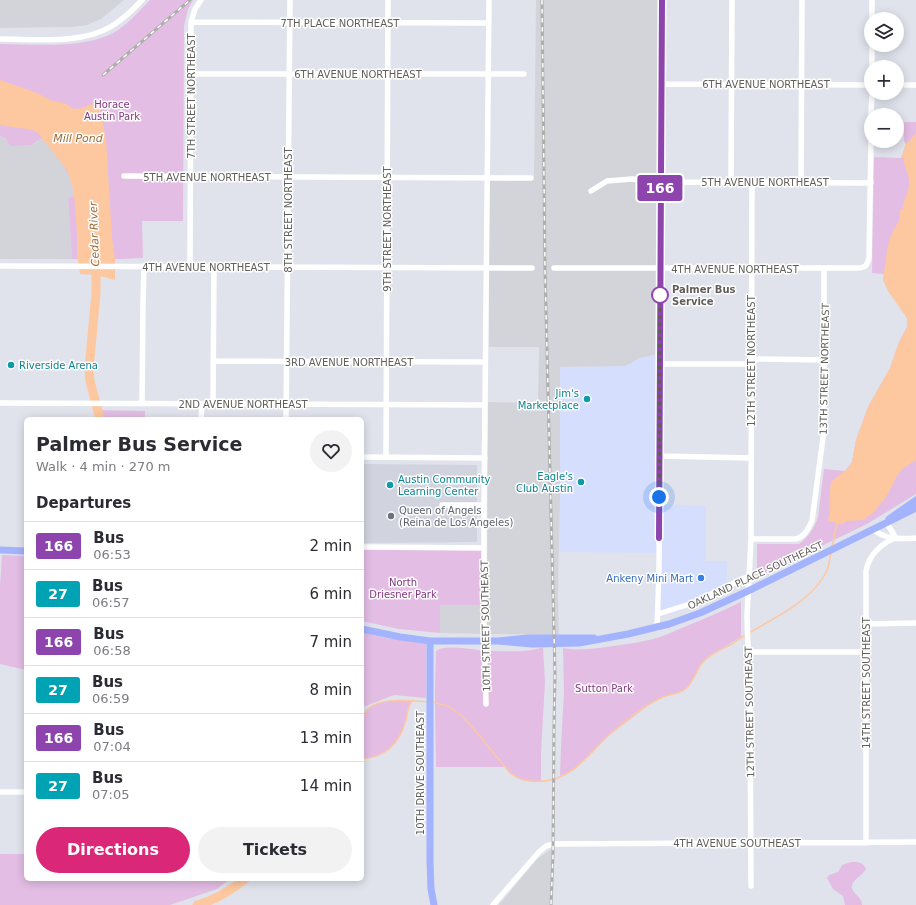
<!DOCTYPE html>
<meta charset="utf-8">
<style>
body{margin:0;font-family:"DejaVu Sans",sans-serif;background:#f2f2f3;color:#2b2b33;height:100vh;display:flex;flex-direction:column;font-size:15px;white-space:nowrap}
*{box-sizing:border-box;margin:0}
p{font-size:13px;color:#7c7c81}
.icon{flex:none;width:22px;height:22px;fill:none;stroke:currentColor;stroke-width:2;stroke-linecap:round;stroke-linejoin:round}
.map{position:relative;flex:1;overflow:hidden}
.details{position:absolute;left:24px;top:417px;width:340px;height:464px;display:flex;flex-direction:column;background:#fff;border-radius:6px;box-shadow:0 2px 10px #0003}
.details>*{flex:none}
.badge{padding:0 8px;border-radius:3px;font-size:14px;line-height:26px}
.fabs{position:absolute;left:864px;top:12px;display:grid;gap:8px}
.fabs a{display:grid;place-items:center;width:40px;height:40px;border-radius:50%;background:#fff;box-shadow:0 2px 10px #0003;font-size:20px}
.you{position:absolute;width:20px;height:20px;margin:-10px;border:3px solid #fff;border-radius:50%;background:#1a73e8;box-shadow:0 0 0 6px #1a73e833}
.map>.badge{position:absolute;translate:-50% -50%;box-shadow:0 0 0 2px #fff}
h2{padding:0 12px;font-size:15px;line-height:36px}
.round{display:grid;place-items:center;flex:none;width:42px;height:42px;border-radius:21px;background:#f2f2f3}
.headline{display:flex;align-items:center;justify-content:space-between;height:68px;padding:0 12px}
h1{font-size:19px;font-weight:800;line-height:30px}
.primary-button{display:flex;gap:8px;margin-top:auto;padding:8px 12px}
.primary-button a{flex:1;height:46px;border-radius:24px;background:#db2777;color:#fff;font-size:16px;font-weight:800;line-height:46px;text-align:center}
.primary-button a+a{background:#f2f2f3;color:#2b2b33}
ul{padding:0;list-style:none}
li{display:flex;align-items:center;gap:12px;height:48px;padding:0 12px;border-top:1px solid #e1e1e2}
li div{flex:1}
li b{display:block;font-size:15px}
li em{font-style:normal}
li .badge{min-width:44px;font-weight:700;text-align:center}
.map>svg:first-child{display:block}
</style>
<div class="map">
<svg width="916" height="905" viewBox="0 0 916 905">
<rect width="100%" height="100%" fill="#e0e3ec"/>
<path fill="#d5defd" d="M655,355L656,504L706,506V561H727V592L677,612L654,618L656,553L559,552L560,367L625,366L640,358Z"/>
<path fill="#d3d4da" d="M0,0H124L101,19L87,25L72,27L0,28Z
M536,0H658L655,355L640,358L625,366L560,367V496L558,592L559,635L440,633V605H487L488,402L538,403L539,347H489V180H534Z
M0,136L6,139L8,142L34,144L43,138L67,169L71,182L74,196L68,198L72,259H0Z
M553,848V881L549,905H499L537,859Z"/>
<path fill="#d1d4de" d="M362,464L477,465V542L362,543Z"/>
<path fill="#e3bde4" d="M150,0H193L188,9L184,26L183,221H142L143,258L121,259H72L68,198L74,196C71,168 57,159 43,138L31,145L10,146L6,139L0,136V44C37,44 87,50 118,30C130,22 140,10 150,0Z
M904,122H916V494L867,524L757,577V544H799C808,538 815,527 818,517L824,469L845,471L852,462L856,440L868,407L890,368L899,342L908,325L907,318L886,287L883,279L884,274L872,273L874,157L901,158L906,144L904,141Z
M98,410L145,411V419H100Z
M362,547L484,548V605H440V633L399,629L362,621Z
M2,555L26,556V670L0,664V587Z
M741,602V637L709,656L702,663L689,686L683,691L663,697L650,704L603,740L574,770L560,776L561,746L564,692L563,648C577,651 591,649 606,647C626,644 649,642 668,634C693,623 717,614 741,602Z
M362,632L385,638L426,644V698L394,695L363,707L362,710Z
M543,647L545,682L541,753V781C525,783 515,780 505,767H436L435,693L436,651C445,643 479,651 491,651C507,651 527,653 543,647Z
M400,700H413C405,710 409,713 405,723C398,745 385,757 362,759V719C366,702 385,701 400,700Z
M0,854H26V879H230L217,889L170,905H0Z
M851,862C858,862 863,862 866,869C862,877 846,882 854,892C857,896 862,899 862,905H845L843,896L833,889L827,878L829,875L838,872L842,865Z"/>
<path fill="#fdc89f" d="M0,80L37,93L53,101L64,103L74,109L83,108L91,104L98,106L100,109L106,139L112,238L115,260V280L97,275L80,274L77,254V234L74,193L71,182L67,170L38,133L33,130L0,125Z
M916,133V460L902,469L897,476L886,497L873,513L863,520L846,521L843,524L828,521L830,512V490L831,482L848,468L852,462L856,440L868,407L890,368L899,342L907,328V318L888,291L883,279L888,245L892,233L899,221L900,209H903C903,199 909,194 909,183C910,174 903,167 904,158H901L906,144Z"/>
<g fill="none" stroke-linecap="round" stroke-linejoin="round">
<path stroke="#fdc89f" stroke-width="1.5" d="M832,547L837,523
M749,633C774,618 809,602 824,576C829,569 830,560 831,552
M432,702L448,706L461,715L474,729L510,773C525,785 548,783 564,775C583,766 599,742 616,729C630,717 645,705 661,698C668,694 677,695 684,690C693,684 696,671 702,663C710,654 720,650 730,645C735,642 740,638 746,635
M362,719C368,695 409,700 428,702
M362,759C385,757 398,745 405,723C409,713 405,710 413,700"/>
<path stroke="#fdc89f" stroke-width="9" d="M96,263V293L89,369L90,381L100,419
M197,905C216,900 230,891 245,879"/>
<path stroke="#fff" stroke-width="5.5" d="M872,19V0
M191,22L489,23
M0,39C35,39 81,45 112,26C123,19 133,10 142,0
M872,67V45
M191,74H524
M661,84L871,85
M905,85H916
M871,115L872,93
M124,176L531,178
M731,182L732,0
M801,183L802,0
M591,191L607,181L632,179L660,182L871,183
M0,266L532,268
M190,267L191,22L195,9L201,0
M554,268H857C865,268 867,266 869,258L871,141
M214,361L485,362
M660,364H744L758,359L825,360
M0,403L485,405
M142,403L143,302L144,266
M213,403L214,267
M201,419L202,404
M286,419L290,0
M659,456L751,458
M362,457L485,458
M386,457L388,0
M442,505H484
M886,522L896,538
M873,529C885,540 901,539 916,538
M751,539H796C805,536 808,529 812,521L824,430V268
M362,547L484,548
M658,614L690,604L749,576
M866,624L916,623
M657,628L659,569L662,0
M749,652H866
M486,704L484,629V505L489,0
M0,792H26
M866,843V571C869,555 881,543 896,538
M751,886L750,709L747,617L751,539L752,183
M493,905L539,852L546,846L553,844L916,842"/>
<path stroke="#a4b3fd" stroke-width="7" d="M889,519L916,500
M0,550L26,551
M362,629L400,637L430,641H498L528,638H594
M430,641V861L431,889L434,905
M498,641L532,644L579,643L628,634L669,624L700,613L748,591L916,508"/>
<defs>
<path id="rail" d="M542,0L545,270L555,674L554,727L553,855L551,905
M103,75L190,0"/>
</defs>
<use href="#rail" stroke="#adadac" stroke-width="3"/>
<use href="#rail" stroke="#fff" stroke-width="1.5" stroke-dasharray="4.5" stroke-linecap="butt"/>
</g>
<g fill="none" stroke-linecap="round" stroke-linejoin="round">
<defs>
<path id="line" d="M659,538L662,0"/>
</defs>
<use href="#line" stroke="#fff" stroke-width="9"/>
<use href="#line" stroke="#8e44ad" stroke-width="6"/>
<path stroke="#615e59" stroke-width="4" stroke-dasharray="0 7.2" d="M659,497L660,293V295"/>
</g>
<circle fill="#fff" stroke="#8e44ad" stroke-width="2" cx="660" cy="295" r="8"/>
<g fill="#0f9aa8" stroke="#fff" stroke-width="1.5">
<circle cx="11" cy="365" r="4"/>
<circle cx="587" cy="399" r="4"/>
<circle cx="581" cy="482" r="4"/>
<circle cx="390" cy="485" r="4"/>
</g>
<circle fill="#6b7280" stroke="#fff" stroke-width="1.5" cx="391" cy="516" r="4"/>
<circle fill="#3f7fe0" stroke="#fff" stroke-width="1.5" cx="701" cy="578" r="4"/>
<g text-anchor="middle" stroke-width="3" stroke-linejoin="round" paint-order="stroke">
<g font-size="10" fill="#615e59" stroke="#fff">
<text x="340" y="27">7TH PLACE NORTHEAST</text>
<text x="358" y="78">6TH AVENUE NORTHEAST</text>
<text x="766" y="88">6TH AVENUE NORTHEAST</text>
<text transform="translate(191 96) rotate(-90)" y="4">7TH STREET NORTHEAST</text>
<text x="207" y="181">5TH AVENUE NORTHEAST</text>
<text x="765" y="186">5TH AVENUE NORTHEAST</text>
<text transform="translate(288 210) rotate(-90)" y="4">8TH STREET NORTHEAST</text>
<text transform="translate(387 229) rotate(-90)" y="4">9TH STREET NORTHEAST</text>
<text x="206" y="271">4TH AVENUE NORTHEAST</text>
<text x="735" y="273">4TH AVENUE NORTHEAST</text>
<text transform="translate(751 361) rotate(-90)" y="4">12TH STREET NORTHEAST</text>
<text x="349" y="366">3RD AVENUE NORTHEAST</text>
<text transform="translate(824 369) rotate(-89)" y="4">13TH STREET NORTHEAST</text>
<text x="243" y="408">2ND AVENUE NORTHEAST</text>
<text transform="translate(755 575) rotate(-25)" y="4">OAKLAND PLACE SOUTHEAST</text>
<text transform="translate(485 626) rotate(-91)" y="4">10TH STREET SOUTHEAST</text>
<text transform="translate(866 683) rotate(-90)" y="4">14TH STREET SOUTHEAST</text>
<text transform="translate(749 712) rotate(-91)" y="4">12TH STREET SOUTHEAST</text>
<text transform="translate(420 773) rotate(-90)" y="4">10TH DRIVE SOUTHEAST</text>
<text x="737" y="847">4TH AVENUE SOUTHEAST</text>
</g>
<g font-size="10" fill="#833680" stroke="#fff">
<text x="112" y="108">Horace<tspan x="112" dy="12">Austin Park</tspan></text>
<text x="403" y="586">North<tspan x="403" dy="12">Driesner Park</tspan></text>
<text x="604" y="692">Sutton Park</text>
</g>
<g font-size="10" font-weight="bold" fill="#615e59" stroke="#fff" text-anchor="start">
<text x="672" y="293">Palmer Bus<tspan x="672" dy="12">Service</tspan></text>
</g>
<g font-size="10" fill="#0d838f" stroke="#fff" text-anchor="start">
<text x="19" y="369">Riverside Arena</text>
<text x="579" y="397" text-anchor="end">Jim's<tspan x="579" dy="12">Marketplace</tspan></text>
<text x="573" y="480" text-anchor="end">Eagle's<tspan x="573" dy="12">Club Austin</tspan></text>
<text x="398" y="483">Austin Community<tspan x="398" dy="12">Learning Center</tspan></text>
</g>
<g font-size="10" fill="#5b616d" stroke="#fff" text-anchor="start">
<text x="399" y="514">Queen of Angels<tspan x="399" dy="12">(Reina de Los Angeles)</tspan></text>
</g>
<g font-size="10" fill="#366cbe" stroke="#fff" text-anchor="end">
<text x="693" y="582">Ankeny Mini Mart</text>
</g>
<g font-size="11" font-style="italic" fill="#9c6c39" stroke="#fff">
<text x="78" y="142">Mill Pond</text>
<text transform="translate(94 234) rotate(-92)" y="4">Cedar River</text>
</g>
</g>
</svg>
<div class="fabs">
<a><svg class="icon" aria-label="layers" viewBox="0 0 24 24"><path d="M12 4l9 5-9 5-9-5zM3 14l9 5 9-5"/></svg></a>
<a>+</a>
<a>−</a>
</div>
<div class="you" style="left:659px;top:497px"></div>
<b class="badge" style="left:660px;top:188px;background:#8e44ad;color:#fff">166</b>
<section class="details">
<div class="headline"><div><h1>Palmer Bus Service</h1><p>Walk · 4 min · 270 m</p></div><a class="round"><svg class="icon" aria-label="heart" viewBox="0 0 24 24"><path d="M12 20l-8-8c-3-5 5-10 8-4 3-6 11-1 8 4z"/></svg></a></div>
<h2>Departures</h2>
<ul>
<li><span class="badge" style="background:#8e44ad;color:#fff">166</span><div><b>Bus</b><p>06:53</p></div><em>2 min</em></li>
<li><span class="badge" style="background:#00a3b4;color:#fff">27</span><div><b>Bus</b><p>06:57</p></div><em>6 min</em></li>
<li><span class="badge" style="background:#8e44ad;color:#fff">166</span><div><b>Bus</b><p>06:58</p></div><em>7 min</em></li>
<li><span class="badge" style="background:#00a3b4;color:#fff">27</span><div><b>Bus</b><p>06:59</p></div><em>8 min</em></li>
<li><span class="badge" style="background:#8e44ad;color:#fff">166</span><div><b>Bus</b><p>07:04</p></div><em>13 min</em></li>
<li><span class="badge" style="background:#00a3b4;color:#fff">27</span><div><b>Bus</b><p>07:05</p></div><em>14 min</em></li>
</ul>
<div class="primary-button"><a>Directions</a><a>Tickets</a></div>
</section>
</div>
